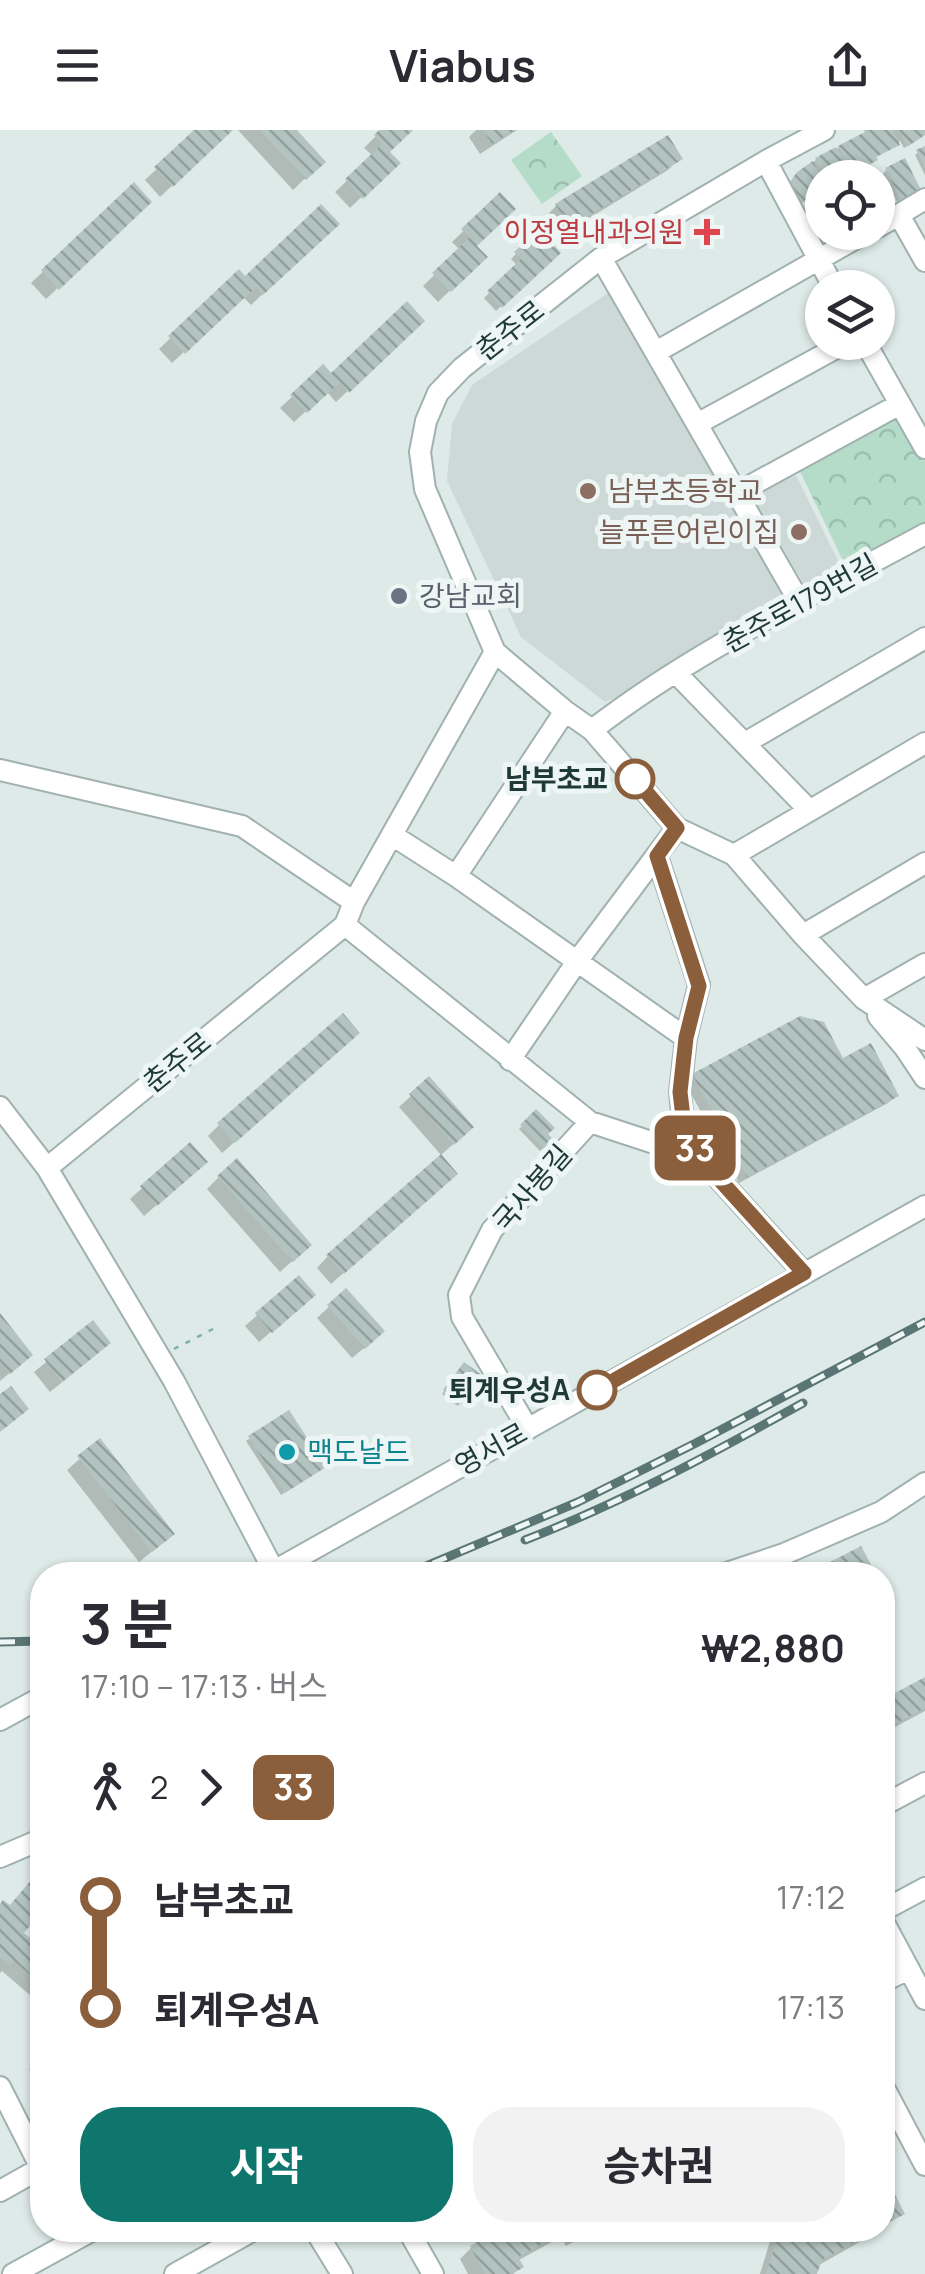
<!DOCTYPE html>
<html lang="ko">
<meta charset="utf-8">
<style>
body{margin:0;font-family:Manrope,"Noto Sans KR",sans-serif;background:#f2f2f3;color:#2b2b33;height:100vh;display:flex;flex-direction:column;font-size:38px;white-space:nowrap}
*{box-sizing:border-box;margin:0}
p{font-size:32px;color:#7c7c81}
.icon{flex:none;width:55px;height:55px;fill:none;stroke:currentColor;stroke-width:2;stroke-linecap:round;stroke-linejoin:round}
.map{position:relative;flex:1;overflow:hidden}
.sheet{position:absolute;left:30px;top:1432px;width:865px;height:680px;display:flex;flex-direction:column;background:#fff;border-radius:40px;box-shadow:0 2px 8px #0004}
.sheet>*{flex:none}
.badge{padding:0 20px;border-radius:15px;font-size:35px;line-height:65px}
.tools{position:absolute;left:805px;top:30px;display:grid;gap:20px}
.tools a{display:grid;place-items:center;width:90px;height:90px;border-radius:50%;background:#fff;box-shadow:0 2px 8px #0004;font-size:50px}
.map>.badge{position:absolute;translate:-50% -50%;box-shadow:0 0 0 5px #fff}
.legs{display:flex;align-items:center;gap:15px;height:110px;padding:0 50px;font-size:32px}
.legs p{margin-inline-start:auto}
.head{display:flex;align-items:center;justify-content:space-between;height:170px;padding:0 50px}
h1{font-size:55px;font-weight:700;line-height:75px}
.cta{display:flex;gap:20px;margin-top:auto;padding:20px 50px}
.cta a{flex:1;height:115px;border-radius:40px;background:#0f766e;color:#fff;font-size:40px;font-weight:700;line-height:115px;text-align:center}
.cta a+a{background:#f2f2f3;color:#2b2b33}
ul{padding:0 50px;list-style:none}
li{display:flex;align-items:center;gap:35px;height:110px;font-size:38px}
li i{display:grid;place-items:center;width:15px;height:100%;margin:0 12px;background:currentColor}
li i::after{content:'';width:25px;height:25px;margin:-12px;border:8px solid;border-radius:50%;background:#fff}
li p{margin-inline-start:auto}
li:first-child i{background:linear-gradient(#0000 50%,currentColor 0)}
li:last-child i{background:linear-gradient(currentColor 50%,#0000 0)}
header{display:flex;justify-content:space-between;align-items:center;height:130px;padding:0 50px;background:#fff;font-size:45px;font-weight:700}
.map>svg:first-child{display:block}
</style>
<header><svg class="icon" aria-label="menu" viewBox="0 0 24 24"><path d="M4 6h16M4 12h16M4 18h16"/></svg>Viabus<svg class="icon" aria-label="share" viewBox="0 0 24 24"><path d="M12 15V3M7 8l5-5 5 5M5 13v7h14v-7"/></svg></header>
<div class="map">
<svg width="925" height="2144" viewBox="0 0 925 2144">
<defs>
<pattern id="park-crowns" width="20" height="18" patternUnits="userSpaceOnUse" patternTransform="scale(2.5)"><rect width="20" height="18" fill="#b5dcc8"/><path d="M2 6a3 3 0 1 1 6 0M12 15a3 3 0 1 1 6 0" fill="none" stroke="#9bbead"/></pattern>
<pattern id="building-back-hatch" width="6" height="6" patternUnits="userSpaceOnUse" patternTransform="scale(2.5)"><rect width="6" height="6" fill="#b3c4c0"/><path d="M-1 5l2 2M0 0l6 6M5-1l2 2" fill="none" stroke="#91a09d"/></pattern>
</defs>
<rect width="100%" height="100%" fill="#ddeae7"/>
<path fill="#ccd9d6" d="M611,161L643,224L786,467L658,549L605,572L521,507L447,351L452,294L472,255Z
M796,345L841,437L805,456L752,367Z"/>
<path fill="url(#park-crowns)" d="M551,2L582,46L542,74L511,30Z
M889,289L903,293L925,331V394L846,437L797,335Z"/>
<path fill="#0003" d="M198,0H231L160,67L145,50Z
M238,0H293L322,32L293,60Z
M382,0H410L387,22L397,33L350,78L335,62L373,26L364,18Z
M476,0H517L480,24L469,7Z
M871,0H925V4L904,18L900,11L894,17L874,28L871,33L846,48H822V61L798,74L788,59L791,53L816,30Z
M925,18V45L915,25Z
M680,28L668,40L558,107L545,87L556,76Z
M886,40L915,62L897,72L883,44Z
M134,56L149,72L46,169L31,153Z
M500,66L474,116L485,127L438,172L423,156L460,120L452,112Z
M336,94L251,175L243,167L172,233L159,219L239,143L245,149Z
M538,102L557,122L496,181L484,168L518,136L511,129Z
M422,191L336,272L327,262L294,292L280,278L323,238L331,246Z
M346,914L222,1023L208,1006L219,995Z
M842,931L896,965L888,973L739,1053L686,954L693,946Z
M411,966L459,1009L441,1025L399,977Z
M536,983L551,1010L540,1021L519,999Z
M190,1015L193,1043L144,1086L130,1069Z
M219,1047L298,1126L280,1142L207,1059Z
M443,1055L331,1154L317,1138L328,1126Z
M298,1149L301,1176L259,1212L245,1196Z
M346,1161L370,1213L352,1228L317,1188Z
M0,1188L18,1236L0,1251Z
M93,1194L97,1224L50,1262L34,1242Z
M461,1238L480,1247L458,1276L442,1264Z
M288,1283L319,1340L281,1365L246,1311Z
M99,1312L160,1415L139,1432L67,1340Z
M925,1550V1581L882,1604V1573Z
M37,1746L42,1751V1778L21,1803L42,1821V1856L32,1867L2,1841L0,1843V1777L9,1778Z
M42,1914V1964L35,1961L42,1946L29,1940Z
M503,2100H596L566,2116L561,2107L517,2131L521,2137L513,2144H468L460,2129L471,2118Z
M781,2100L806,2108L820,2100H881L819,2135L814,2144H760L770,2111Z"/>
<path fill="url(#building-back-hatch)" d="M194,0H233L173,57L154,37Z
M260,0H297L326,32L306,50Z
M379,0H413L390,22L401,33L363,69L345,49L382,14L374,5Z
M483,0H515L492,14Z
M864,0H892L900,15L876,27L878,30L852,44L838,16L865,2Z
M899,0H925V5L907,17Z
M668,5L683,29L570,97L555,74Z
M925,16V37L916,20Z
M836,17L851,45L846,48H825L815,28Z
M905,28L921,60L901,70L885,38Z
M813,31L822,48V61L802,73L790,52L797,42Z
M878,46L893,76L878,83Z
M134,52L152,72L59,160L41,140Z
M500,62L516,79L477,116L488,127L451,162L432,143L470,107L461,99Z
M321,74L340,94L263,165L256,157L185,224L168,206L239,139L245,146Z
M822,74V102H844L830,110L816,108L804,84Z
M539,99L561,123L502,178L487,161L521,129L514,122Z
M407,171L425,191L349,263L340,252L307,283L290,265L323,234L331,243Z
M343,883L360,903L235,1013L217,993Z
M800,886L824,892L843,928L871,913L899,966L747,1047L692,944Z
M429,946L474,997L454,1015L409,964Z
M536,979L555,998L548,1004L554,1010L545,1020L520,995Z
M190,1012L208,1032L157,1076L140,1056Z
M441,1024L458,1044L344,1144L326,1125Z
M237,1028L312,1115L293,1132L217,1046Z
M299,1145L316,1165L272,1203L255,1183Z
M346,1158L385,1201L365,1219L327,1175Z
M0,1183L33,1225L10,1244L0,1231Z
M93,1190L111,1213L62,1252L44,1229Z
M464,1232L483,1246L463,1274L443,1260Z
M11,1256L29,1279L0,1302V1264Z
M289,1280L326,1337L285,1363L248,1306Z
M100,1308L175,1404L152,1422L77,1326Z
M861,1416L874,1440L864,1445H792L804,1438L807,1444Z
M925,1547V1578L882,1601V1570Z
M37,1743L42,1748V1781L24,1803L42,1818V1855L14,1831L10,1836L0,1827V1774L3,1770L10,1775Z
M891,2057L905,2084L882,2096V2062Z
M498,2100H568L518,2127L524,2137L512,2144H485L470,2116Z
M780,2100H791L806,2105L815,2100H876L822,2130L817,2144H766Z"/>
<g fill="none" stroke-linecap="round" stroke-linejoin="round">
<defs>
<path id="minor" d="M824,0L766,31L601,128L462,238L438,263L426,291L420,322L425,359L495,522L565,581L592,600L677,698L734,725L803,805L864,869L925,910
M766,31L834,158
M899,85L925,131
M878,97L925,69
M601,128L799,471
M865,212L925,318
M656,222L867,102
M697,294L847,212
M737,363L900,274
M676,543L809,680
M592,600C694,521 813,465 925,404
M745,613L925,508
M0,640L242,696L354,772
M392,705L456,746L686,908
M734,725L925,613
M657,726L699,855L686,908L680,962L683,995L700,1028
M456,746L565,581
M345,795L590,992L700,1028L804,1143
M803,805L925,733
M864,869L925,834
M878,886L905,918L925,948
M510,930L578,830L677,698
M0,977L47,1038L174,1251L274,1441
M47,1038L345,795L354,772L495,522
M528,1299L462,1187L459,1165L492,1100L590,992
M267,1445L925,1076
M721,1445L784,1424L881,1382L925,1353
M0,1590L42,1567
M882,1676L925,1653
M0,1727L42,1709
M882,1781L925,1758
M882,1789L925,1869
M882,1852L909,1839
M882,1954L925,2035
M0,1957L41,2038L0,2061
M315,2100L342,2144
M408,2100L433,2144
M13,2144L93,2100
M175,2144L254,2100"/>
</defs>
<use href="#minor" stroke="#a0b1af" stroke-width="24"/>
<path stroke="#7daea9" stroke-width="2.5" stroke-dasharray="5 8" stroke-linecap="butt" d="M174,1219L213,1199"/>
<use href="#minor" stroke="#fff" stroke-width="20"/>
<defs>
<path id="rail" d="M525,1410C621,1373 713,1323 803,1273
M405,1445L578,1372L696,1313L925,1192
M0,1512L42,1511"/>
</defs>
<use href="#rail" stroke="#597574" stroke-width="9"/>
<use href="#rail" stroke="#edf6f4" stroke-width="5" stroke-dasharray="15" stroke-linecap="butt"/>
</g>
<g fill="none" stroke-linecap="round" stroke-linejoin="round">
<defs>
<path id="line-1" d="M597,1260L804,1143L700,1028L684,995L680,962L686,908L699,856L657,726L677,698L635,649"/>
</defs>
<use href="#line-1" stroke="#fff" stroke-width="22"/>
<use href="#line-1" stroke="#8b5e3c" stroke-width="15"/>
</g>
<path fill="#e0444e" stroke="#edf6f4" stroke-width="4" d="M702 87h10v10h10v10h-10v10h-10v-10h-10v-10h10z"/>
<g fill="#8d6e63" stroke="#edf6f4" stroke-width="4">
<circle cx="588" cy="361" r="10"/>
<circle cx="799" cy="402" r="10"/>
</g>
<circle fill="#6b7280" stroke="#edf6f4" stroke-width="4" cx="399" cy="466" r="10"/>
<g fill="#fff" stroke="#8b5e3c" stroke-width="5">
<circle cx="635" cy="649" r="18"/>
<circle cx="597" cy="1260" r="18"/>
</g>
<circle fill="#0f9aa8" stroke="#edf6f4" stroke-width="4" cx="287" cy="1322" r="10"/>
<g text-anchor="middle" stroke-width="10" stroke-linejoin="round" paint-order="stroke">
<g font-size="28" fill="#be3a42" stroke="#edf6f4" text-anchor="end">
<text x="684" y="112">이정열내과의원</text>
</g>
<g font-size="28" fill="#1f3938" stroke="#edf6f4">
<text transform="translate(510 200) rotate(-38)" y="10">춘주로</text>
<text transform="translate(800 473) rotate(-29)" y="10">춘주로179번길</text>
<text transform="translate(177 932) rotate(-39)" y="10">춘주로</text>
<text transform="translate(532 1058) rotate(-49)" y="10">국사봉길</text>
<text transform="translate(491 1319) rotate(-29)" y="10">영서로</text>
</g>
<g font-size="28" fill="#785e54" stroke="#edf6f4" text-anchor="start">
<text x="608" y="371">남부초등학교</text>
<text x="779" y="412" text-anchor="end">늘푸른어린이집</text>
</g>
<g font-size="28" fill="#5b616d" stroke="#edf6f4" text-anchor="start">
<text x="419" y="476">강남교회</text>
</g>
<g font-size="28" font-weight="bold" fill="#1f3938" stroke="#edf6f4" text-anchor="end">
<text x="608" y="659">남부초교</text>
<text x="570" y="1270">퇴계우성A</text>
</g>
<g font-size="28" fill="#0d838f" stroke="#edf6f4" text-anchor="start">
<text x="307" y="1332">맥도날드</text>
</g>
</g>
</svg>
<div class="tools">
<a><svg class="icon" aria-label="locate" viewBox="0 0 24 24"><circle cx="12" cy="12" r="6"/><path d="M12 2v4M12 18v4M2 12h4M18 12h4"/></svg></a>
<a><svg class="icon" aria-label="layers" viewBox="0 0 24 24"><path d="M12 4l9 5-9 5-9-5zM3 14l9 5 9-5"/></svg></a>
</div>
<b class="badge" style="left:695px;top:1018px;background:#8b5e3c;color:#fff">33</b>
<section class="sheet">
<div class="head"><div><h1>3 분</h1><p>17:10 – 17:13 · 버스</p></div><b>₩2,880</b></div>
<div class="legs"><svg class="icon" aria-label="walk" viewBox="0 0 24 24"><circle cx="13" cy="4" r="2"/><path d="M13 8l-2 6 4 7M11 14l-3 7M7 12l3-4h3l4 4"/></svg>2<svg class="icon" aria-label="forward" viewBox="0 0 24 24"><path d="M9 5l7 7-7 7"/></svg><b class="badge" style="background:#8b5e3c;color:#fff">33</b></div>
<ul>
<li><i style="color:#8b5e3c"></i><b>남부초교</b><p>17:12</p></li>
<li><i style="color:#8b5e3c"></i><b>퇴계우성A</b><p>17:13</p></li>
</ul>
<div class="cta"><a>시작</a><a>승차권</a></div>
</section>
</div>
